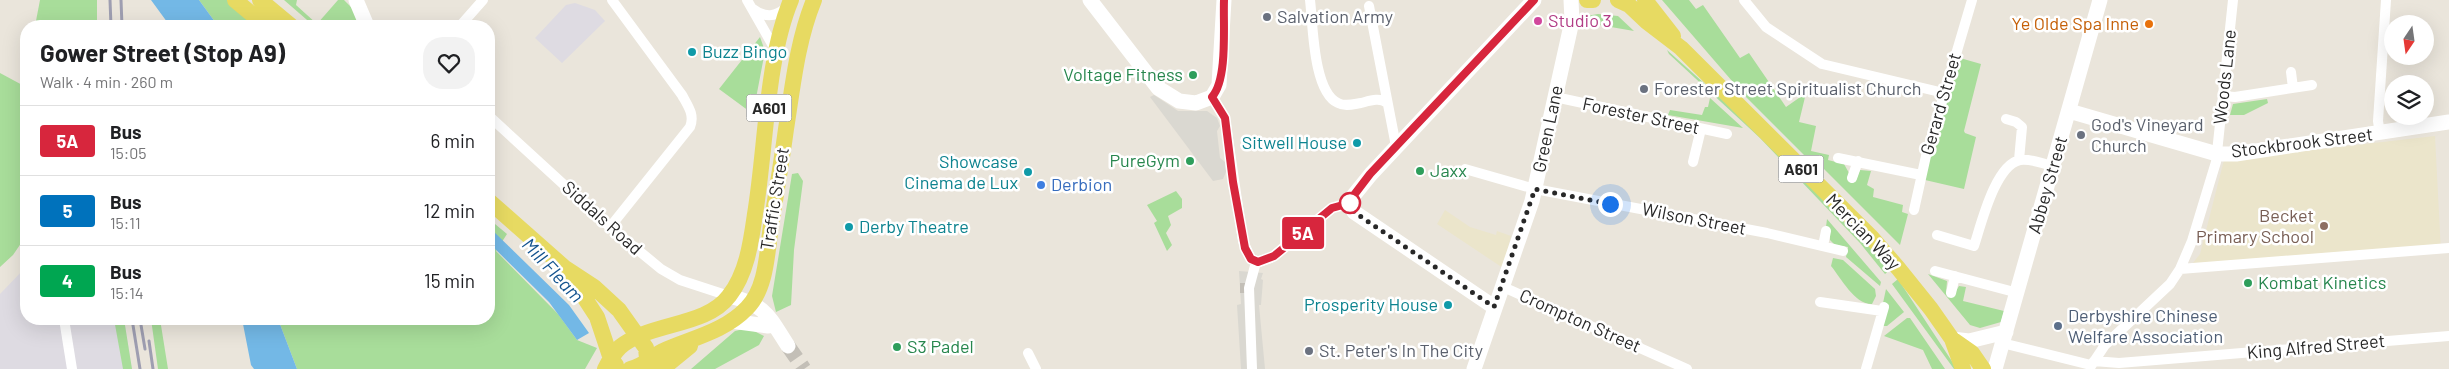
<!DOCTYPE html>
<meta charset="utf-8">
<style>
body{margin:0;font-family:Barlow,sans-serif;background:#f2f2f2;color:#202124;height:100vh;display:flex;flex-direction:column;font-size:19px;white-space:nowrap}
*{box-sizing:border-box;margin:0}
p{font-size:16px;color:#757577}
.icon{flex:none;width:28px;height:28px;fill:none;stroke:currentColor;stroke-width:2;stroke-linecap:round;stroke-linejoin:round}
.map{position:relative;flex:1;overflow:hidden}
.drawer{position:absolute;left:20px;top:20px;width:475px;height:305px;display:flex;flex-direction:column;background:#fff;border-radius:20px;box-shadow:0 5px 20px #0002}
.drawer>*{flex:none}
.badge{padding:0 10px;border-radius:4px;font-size:18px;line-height:32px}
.needle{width:32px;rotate:193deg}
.tools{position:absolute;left:2384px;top:15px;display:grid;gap:10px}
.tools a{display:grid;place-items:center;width:50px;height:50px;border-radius:50%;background:#fff;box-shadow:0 5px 20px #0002;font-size:25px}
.you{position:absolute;width:25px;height:25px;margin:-12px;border:4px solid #fff;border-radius:50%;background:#1a73e8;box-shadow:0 0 0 8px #1a73e833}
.map>.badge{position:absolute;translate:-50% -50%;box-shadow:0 0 0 2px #fff}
.round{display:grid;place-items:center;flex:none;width:52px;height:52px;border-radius:20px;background:#f2f2f2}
.overview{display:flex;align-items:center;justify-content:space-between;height:85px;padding:0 20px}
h1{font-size:24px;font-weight:700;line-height:38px}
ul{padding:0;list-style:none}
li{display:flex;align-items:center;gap:15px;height:70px;padding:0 20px;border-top:1px solid #e0e0e0}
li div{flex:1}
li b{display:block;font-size:19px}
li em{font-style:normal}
li .badge{min-width:55px;font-weight:700;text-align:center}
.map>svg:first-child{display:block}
</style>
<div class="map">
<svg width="2449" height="369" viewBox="0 0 2449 369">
<rect width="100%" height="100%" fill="#eae5db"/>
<path fill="#dedbe2" d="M575,3L595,10L605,21L562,63L535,38L566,5Z
M26,267V319H124L132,369H0V294Z"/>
<path fill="#ebe5cb" d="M2435,136L2441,252L2189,268L2200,254L2224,160Z
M1445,210L1470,227L1496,235L1497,231L1511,236L1503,268L1437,224Z"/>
<path fill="#a8dd9a" d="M40,0H97V24L93,26H35Z
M199,0H228L259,26H218Z
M284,0H297L296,5L317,24L338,0H344L354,10L360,26H314Z
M1662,0H1689L1696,9L1703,5L1740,58L1749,53L1786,107L1806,93L1799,122L1816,126L1811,151L1829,155L1828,160L1844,164L1849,173L1847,179L1855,182L1860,170L1871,171L1867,185L1874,189L1873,197L1903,205L1902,212L1908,214L1900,245L1822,167L1811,162L1745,96Z
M1598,14L1618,16L1634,31L1582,22L1586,16Z
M760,37L765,51L753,114L719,89Z
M1667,50C1745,119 1822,191 1890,270L1885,274L1860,243L1760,138L1669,54Z
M1960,58L1981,64L1964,131L1965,133L1976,137L1964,189L1925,180L1931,153Z
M0,73L26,87V236L13,255L0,267Z
M1710,98L1743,128L1668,115L1670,110L1702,115L1705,107H1708Z
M2267,99L2268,103L2244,115H2230L2233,104Z
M798,173L803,181L794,250L791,305L776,312L772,296L792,174Z
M1176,191L1182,199V208L1168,216L1171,225L1166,233L1172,245L1167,251L1154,223L1157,221L1147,205Z
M489,219L507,234L496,251L558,314L577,340L597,348L585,369H297L278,319H489Z
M1827,219L1881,282L1880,286L1846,257L1848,247L1835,245L1830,240V228L1826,227Z
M1833,258L1843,260L1875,289L1876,296L1872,304C1855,305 1841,278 1831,266Z
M1928,274L1947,281L1946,294L1953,296L1959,286L1966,287L1963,301L2004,311L2001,322L1980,328L1970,325Z
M1898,279L1957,369H1954L1892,284Z
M1886,289L1904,312L1887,326H1883L1889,305L1883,303Z
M1907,318H1910L1945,369H1932L1923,350L1884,336Z
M114,319H124L132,369H123Z
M151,319H160L168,369H158Z
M748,328L764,336L759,345L715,369H691L735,331Z"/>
<path fill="#dad8d1" d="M1154,95L1178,111H1207L1217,118L1220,126L1217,131L1220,158L1225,162L1226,172L1223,179L1213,181L1150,97Z
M1239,271L1263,273L1261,279L1263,280L1261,305H1259L1265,369H1241L1237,305L1241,304Z"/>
<path fill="#73b8e6" d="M151,0H199L218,26H170Z
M489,227L569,305L589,333L577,340L549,302L489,243Z
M242,319H278L297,369H254L251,365Z"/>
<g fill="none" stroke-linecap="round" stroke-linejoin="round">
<path stroke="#c3bfb7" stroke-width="10" stroke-dasharray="10 5" stroke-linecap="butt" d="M1240,288H1249"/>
<path stroke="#c3bfb7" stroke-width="15" stroke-dasharray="15 8" stroke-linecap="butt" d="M788,346L804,369"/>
<path stroke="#fff" stroke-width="10" d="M747,0L776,51
M1310,0C1313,24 1313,92 1338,103C1345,107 1354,104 1361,103C1369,101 1380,97 1387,103
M1744,0L1766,27L1822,64L1944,93
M1369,6L1396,146
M753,9C765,18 776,17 787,7
M460,26L483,0
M2291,72L2293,88
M2223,96L2235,97L2312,85
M1212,97L1225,118L1243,241L1251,259L1259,262L1271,258L1332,208L1350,203
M1555,97L1727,134
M489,116L610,227L661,269L680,280L729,296
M2006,119L2016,122L2022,127L2019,160
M2380,134L2378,121L2386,0
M1838,158L1921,175
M1693,162L1701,129
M1465,169L1535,189L1767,233L1843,251
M1852,178L1858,161
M1914,210L1926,156L1972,0
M610,227L690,127C695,115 688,106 682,95L612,0
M1937,235L1974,246C1981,225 1995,165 2020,160C2030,158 2043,164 2054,166
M1823,246L1826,231
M2180,269L2449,248
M1935,271L2018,293
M1501,286L1687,369
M1951,293L1955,276
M1820,302L1882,311
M64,319L72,369
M2002,343L2091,365
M1028,353L1036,369
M2094,361L2119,363L2449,336
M1252,369L1249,288L1256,262
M1866,369L1884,307
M2089,369L2105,345L2170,284L2180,269L2192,241L2216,162L2233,0"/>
<path stroke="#fff" stroke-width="15" d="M356,0L367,26
M1090,0L1158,88L1179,101L1196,103L1212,97L1219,85L1224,0
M2069,111L2217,154H2236L2449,122
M729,296C766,305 768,315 788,346
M1494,307L1354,212L1350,203L1354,195L1371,174L1534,0
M731,321L768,326
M1952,339L1969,341L2006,332
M1474,369L1532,201L1572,21L1571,0
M1995,369L2100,0"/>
<path stroke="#e7da62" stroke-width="16" d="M235,0L266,26
M260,0L291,26
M1587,0H1593
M1618,0L1629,5L1647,22L1681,48L1872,238L1898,268L1931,309L1952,339L1963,369
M1645,0L1673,36
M489,201L565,268L594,287L619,310L646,348L648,369
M569,274L597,317L611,359L616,365
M1952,339L1972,353L1983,369
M605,369C609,361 614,353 620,347C650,322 706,327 729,296C747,273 751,242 755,214C766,148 766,60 791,0
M630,369C644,366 651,357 663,351C692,338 724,332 747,308C768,287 767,247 772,219C777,189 782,159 786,129C793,85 797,42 814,0
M662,369L690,346"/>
<path stroke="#9e9eb1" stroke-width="3" d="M110,0L111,26
M121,0L122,26
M132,319L140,369
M140,319L145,349
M149,341L153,369"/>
</g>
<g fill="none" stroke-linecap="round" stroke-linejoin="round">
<defs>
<path id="line" d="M1224,0C1223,25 1228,79 1212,97L1225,118L1233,182L1245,248L1251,259L1258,262L1274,256L1332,208L1350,203L1354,195L1370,174L1534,0"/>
</defs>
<use href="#line" stroke="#fff" stroke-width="11"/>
<use href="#line" stroke="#d7263d" stroke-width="8"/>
<path stroke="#282828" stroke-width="5" stroke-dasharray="0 9" d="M1350,203L1354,212L1494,307L1535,189L1610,204"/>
</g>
<g fill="#6b7280" stroke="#fff" stroke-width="2">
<circle cx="1267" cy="17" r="5"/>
<circle cx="1644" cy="89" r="5"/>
<circle cx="2081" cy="135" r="5"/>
<circle cx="1309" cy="351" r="5"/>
</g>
<circle fill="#d1479c" stroke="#fff" stroke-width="2" cx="1538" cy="21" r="5"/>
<circle fill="#e8710a" stroke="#fff" stroke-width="2" cx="2149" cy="24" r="5"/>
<g fill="#0f9aa8" stroke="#fff" stroke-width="2">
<circle cx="692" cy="52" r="5"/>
<circle cx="1357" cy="143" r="5"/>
<circle cx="1028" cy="172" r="5"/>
<circle cx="849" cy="227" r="5"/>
<circle cx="1448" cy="305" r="5"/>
</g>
<g fill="#2e9e5b" stroke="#fff" stroke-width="2">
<circle cx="1193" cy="75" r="5"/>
<circle cx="1190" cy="161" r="5"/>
<circle cx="1420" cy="171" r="5"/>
<circle cx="2248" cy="283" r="5"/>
<circle cx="897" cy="347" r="5"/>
</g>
<circle fill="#3f7fe0" stroke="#fff" stroke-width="2" cx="1041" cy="185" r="5"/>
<circle fill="#fff" stroke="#d7263d" stroke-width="2.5" cx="1350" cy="203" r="10"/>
<circle fill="#8d6e63" stroke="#fff" stroke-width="2" cx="2324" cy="226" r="5"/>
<circle fill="#5c6f8a" stroke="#fff" stroke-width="2" cx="2058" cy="326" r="5"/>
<g text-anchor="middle" stroke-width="5" stroke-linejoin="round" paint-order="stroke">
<g fill="#fff" stroke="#686868" stroke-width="1">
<rect x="746.5" y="94.5" width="45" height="27" rx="4"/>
<rect x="1778.5" y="155.5" width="45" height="27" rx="4"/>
</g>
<g font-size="16" font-weight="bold" fill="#282828">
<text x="769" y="114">A601</text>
<text x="1801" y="175">A601</text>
</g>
<g font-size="18" fill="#5b616d" stroke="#fff" text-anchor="start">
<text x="1277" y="23">Salvation Army</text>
<text x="1654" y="95">Forester Street Spiritualist Church</text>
<text x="2091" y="131">God's Vineyard<tspan x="2091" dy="21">Church</tspan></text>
<text x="1319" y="357">St. Peter's In The City</text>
</g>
<g font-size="18" fill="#b23c85" stroke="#fff" text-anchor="start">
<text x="1548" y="27">Studio 3</text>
</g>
<g font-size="18" fill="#c56008" stroke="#fff" text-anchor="end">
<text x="2139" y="30">Ye Olde Spa Inne</text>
</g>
<g font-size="18" fill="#0d838f" stroke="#fff" text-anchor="end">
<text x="702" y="58" text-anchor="start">Buzz Bingo</text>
<text x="1347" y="149">Sitwell House</text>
<text x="1018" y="168">Showcase<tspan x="1018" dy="21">Cinema de Lux</tspan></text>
<text x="859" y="233" text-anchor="start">Derby Theatre</text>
<text x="1438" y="311">Prosperity House</text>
</g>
<g font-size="18" fill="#27864d" stroke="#fff" text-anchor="start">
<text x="1183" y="81" text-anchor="end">Voltage Fitness</text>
<text x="1180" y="167" text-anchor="end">PureGym</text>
<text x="1430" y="177">Jaxx</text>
<text x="2258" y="289">Kombat Kinetics</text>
<text x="907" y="353">S3 Padel</text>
</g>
<g font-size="18" fill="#282828" stroke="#fff">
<text transform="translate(2225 77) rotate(-84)" y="6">Woods Lane</text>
<text transform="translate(1941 104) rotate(-74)" y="6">Gerard Street</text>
<text transform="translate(1641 116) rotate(12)" y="6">Forester Street</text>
<text transform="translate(1548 129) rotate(-78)" y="6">Green Lane</text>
<text transform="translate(2302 143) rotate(-7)" y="6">Stockbrook Street</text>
<text transform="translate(2048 185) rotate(-74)" y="6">Abbey Street</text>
<text transform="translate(775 199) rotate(-81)" y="6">Traffic Street</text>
<text transform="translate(602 218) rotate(42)" y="6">Siddals Road</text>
<text transform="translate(1694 219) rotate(11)" y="6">Wilson Street</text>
<text transform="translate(1863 232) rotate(46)" y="6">Mercian Way</text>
<text transform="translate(1580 321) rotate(24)" y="6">Crompton Street</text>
<text transform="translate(2316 347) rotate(-5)" y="6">King Alfred Street</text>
</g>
<g font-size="18" fill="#366cbe" stroke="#fff" text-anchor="start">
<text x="1051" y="191">Derbion</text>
</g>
<g font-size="18" fill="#785e54" stroke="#fff" text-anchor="end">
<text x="2314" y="222">Becket<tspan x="2314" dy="21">Primary School</tspan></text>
</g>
<g font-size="18" fill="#4e5e75" stroke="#fff" text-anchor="start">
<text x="2068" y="322">Derbyshire Chinese<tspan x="2068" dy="21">Welfare Association</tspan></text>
</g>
<g font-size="19" font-style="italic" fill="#15548f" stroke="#fff">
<text transform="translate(553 270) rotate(47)" y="7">Mill Fleam</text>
</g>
</g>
</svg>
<div class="tools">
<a><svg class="needle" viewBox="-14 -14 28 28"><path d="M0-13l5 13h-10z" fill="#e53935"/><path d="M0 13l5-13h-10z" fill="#757577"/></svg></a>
<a><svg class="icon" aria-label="layers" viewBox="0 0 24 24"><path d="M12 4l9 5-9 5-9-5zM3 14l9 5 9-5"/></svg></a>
</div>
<div class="you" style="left:1610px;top:204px"></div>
<b class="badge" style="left:1303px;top:233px;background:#d7263d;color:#fff">5A</b>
<section class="drawer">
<div class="overview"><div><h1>Gower Street (Stop A9)</h1><p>Walk · 4 min · 260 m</p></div><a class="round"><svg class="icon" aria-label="heart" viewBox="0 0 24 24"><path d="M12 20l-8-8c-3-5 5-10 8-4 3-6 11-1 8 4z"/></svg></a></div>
<ul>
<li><span class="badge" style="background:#d7263d;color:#fff">5A</span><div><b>Bus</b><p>15:05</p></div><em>6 min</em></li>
<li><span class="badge" style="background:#0072bc;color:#fff">5</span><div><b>Bus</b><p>15:11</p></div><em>12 min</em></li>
<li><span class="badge" style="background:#00a651;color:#fff">4</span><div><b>Bus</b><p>15:14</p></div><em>15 min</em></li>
</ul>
</section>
</div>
